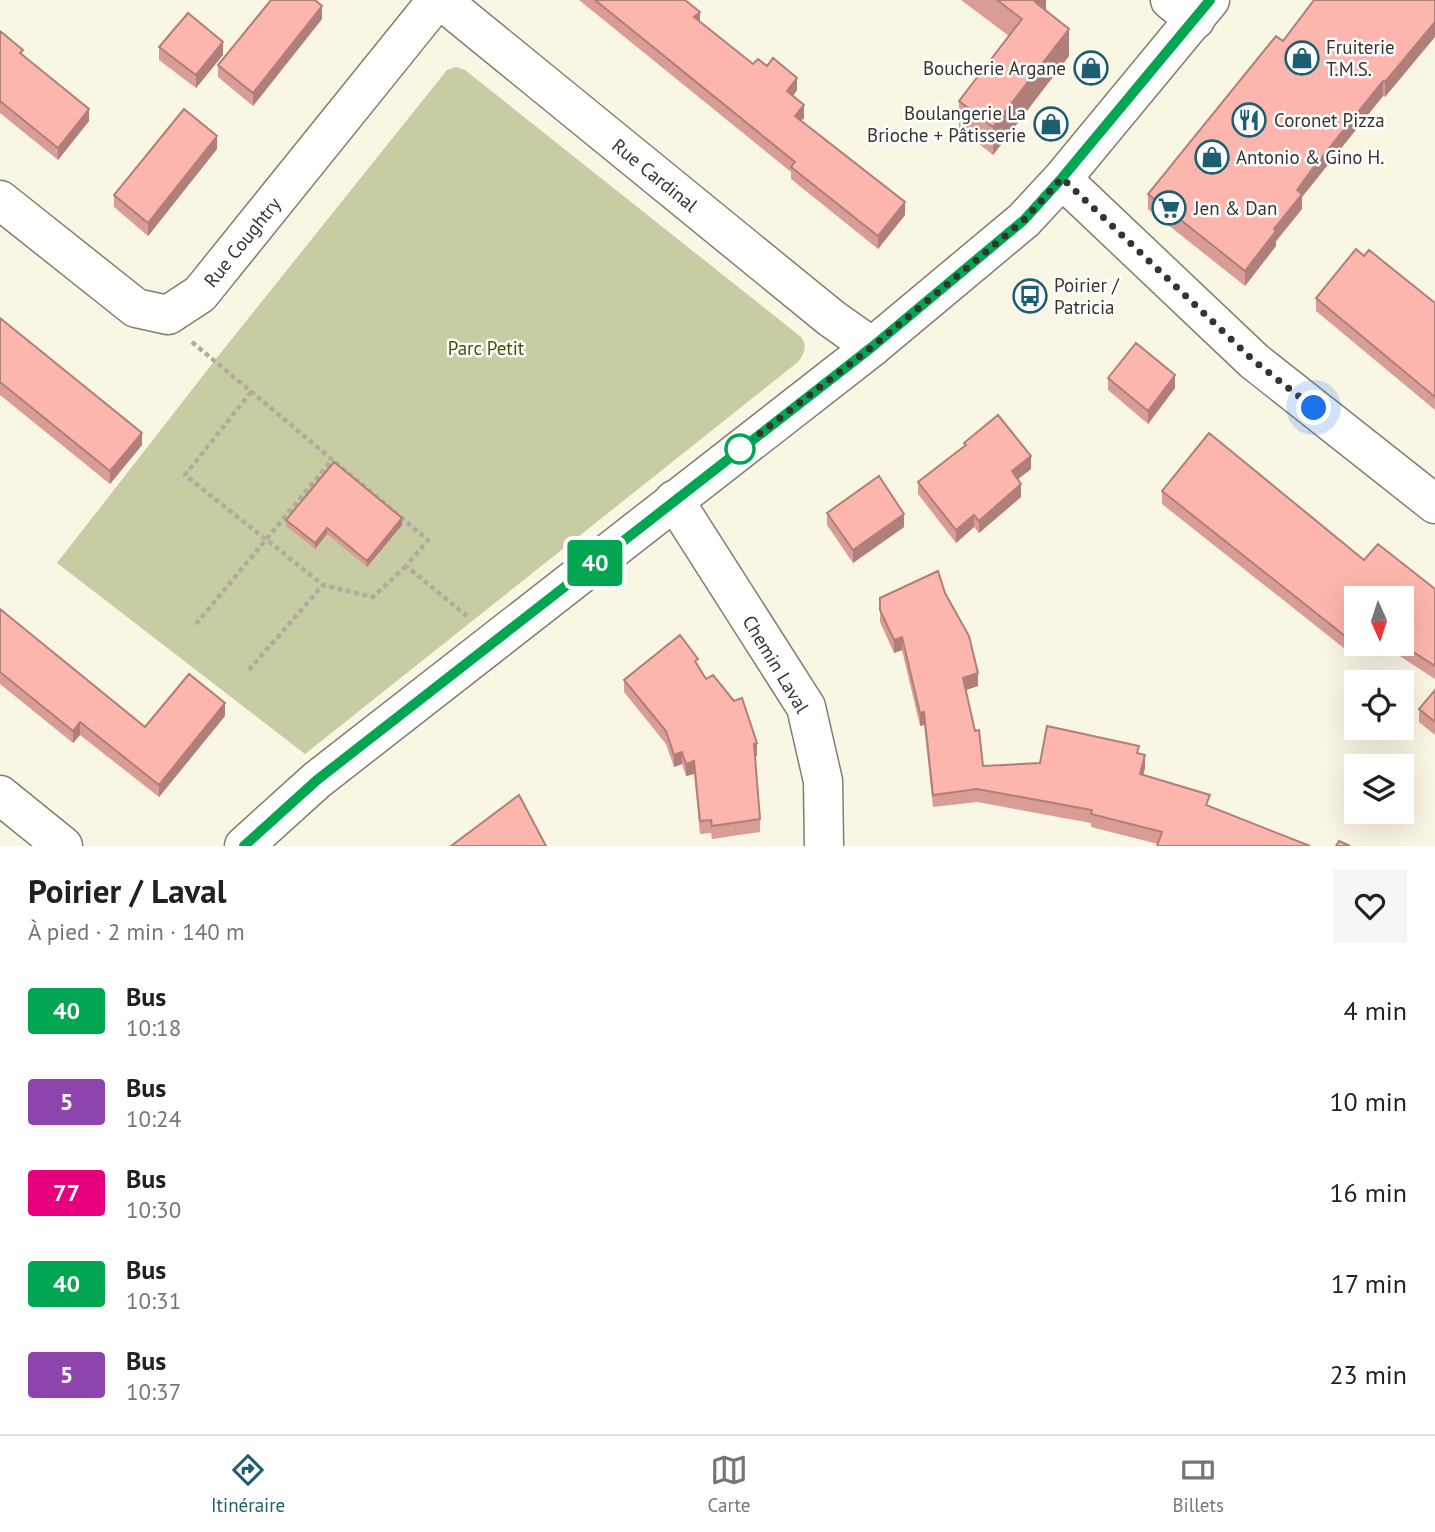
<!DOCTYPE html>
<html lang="fr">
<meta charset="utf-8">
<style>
body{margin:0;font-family:"PT Sans",sans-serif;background:#f6f6f6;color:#202124;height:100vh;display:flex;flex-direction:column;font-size:26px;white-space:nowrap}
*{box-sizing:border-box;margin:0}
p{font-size:23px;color:#757577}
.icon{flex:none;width:38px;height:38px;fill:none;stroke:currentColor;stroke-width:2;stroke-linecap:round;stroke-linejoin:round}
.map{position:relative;height:846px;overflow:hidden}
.drawer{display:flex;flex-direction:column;background:#fff;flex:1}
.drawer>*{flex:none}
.badge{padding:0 14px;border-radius:5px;font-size:24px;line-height:46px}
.needle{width:46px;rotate:177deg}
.tools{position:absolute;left:1344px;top:586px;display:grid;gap:14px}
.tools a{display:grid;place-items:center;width:70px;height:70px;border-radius:0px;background:#fff;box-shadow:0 7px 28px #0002;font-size:35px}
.you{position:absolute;width:35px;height:35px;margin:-18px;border:5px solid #fff;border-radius:50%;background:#1a73e8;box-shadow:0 0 0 10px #1a73e833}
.map>.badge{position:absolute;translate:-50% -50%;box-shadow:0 0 0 4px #fff}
.round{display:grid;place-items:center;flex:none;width:74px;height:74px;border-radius:0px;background:#f6f6f6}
.summary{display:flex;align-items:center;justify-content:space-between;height:119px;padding:0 28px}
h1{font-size:33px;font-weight:600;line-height:52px}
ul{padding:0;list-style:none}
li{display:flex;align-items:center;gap:21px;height:91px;padding:0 28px}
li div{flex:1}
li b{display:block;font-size:26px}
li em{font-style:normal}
li .badge{min-width:77px;font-weight:700;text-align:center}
.dock{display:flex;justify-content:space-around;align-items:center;height:98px;border-top:2px solid #e0e0e0;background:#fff;font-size:19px;color:#757577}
.dock a{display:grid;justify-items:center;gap:4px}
.dock .active{color:#1d5e73}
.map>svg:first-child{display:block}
</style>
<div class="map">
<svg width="1435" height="846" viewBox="0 0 1435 846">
<rect width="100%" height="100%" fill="#faf6e4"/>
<path fill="#c8cca3" d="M456,67L465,70L801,337C808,346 804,354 798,362L305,754L57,563L219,355L447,70Z"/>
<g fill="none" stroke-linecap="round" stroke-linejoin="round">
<defs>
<path id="minor" d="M441,0L831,318L872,347
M1170,0L1195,20
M1062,179L1254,361L1435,504
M0,200L136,308L168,315L200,294L437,0
M674,500L806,707L823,781L824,846
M0,795L63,846"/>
<path id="tertiary" d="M244,846L317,780L872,347L1024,220L1062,179L1210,0"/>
</defs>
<use href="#minor" stroke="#827e6e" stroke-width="41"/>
<use href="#tertiary" stroke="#827e6e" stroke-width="41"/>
<path stroke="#b0ac9f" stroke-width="4.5" stroke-dasharray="5 3.5" stroke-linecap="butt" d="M192,342L428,540L406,566L467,616
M251,392L185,475L323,585L373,597L406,566
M196,624L332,460
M249,670L323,585"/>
<use href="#minor" stroke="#fff" stroke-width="38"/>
<use href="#tertiary" stroke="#fff" stroke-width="38"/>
</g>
<path fill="#da9d95" d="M579,0H685L700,21L753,64L797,90L793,96L804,118L801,120L905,215L878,249L791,179V172Z
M961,0H1046V11L1069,56L993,155L959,128V101L1009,36Z
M1435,0L1385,97L1383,96L1302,197V209L1276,241V246L1245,286L1148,209V194Z
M322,19L253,106L218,77V65Z
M0,31L89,121L58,160L0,113Z
M159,47L223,55L196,88L159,60Z
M217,149L148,236L114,207V195Z
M1316,298L1435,303V410L1316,311Z
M0,318L142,445L110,484L0,395Z
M1108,378L1175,388L1148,424L1108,390Z
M964,443L1031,469L1018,479L1021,497L979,533L974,527L956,543L918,494V482L964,446Z
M1162,491L1364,560L1435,589V679L1381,644H1402L1356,598V635L1345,649L1162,504Z
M827,513L904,527L853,563L827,525Z
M286,520L402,525L367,567L327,534L315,549L286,526Z
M880,598L978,686L966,690L983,766L1040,763L1139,754L1145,768L1143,775L1210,795L1158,844L1091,827V823L977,802L933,807L924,725L920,726L902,650L894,653L880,622Z
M0,609L145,727L225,716L159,797L80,735L73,743L0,684Z
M698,666L757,756H755L760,819V832L712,839L711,833L700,834L694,774L686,776L682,764L674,767L666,744L624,692V680Z
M1435,690V735L1419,722V709Z"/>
<path fill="#b17f79" d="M1037,0H1046V15L1035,2Z
M322,6V19L253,106V93Z
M700,12V25L694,17Z
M1435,22V37L1385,97V82Z
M1069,29V56L993,155V127Z
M223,42V55L196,88V75Z
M797,78V90L787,104V91Z
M1383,81V96L1302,197V209L1276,241V246L1245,286V271L1274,229L1297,190Z
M804,105V118L795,128V116Z
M89,109V121L58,160V148Z
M217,136V149L148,236V223Z
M905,202V215L878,249V236Z
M1175,375V388L1148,424V411Z
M142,433V445L110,484V471Z
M1031,456V469L1012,484V471Z
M1021,484V497L979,533V521Z
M904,514V527L853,563V550Z
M974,515V527L956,543V530Z
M402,518V525L367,567V561Z
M327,528V534L315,549V543Z
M1356,623V635L1345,649V636Z
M902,637V650L894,653V640Z
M978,673V686L963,691V678Z
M225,703V716L159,797V785Z
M924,712V725L920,726V713Z
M80,722V735L73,743V731Z
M757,743V756L754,757V744Z
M682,752V764L674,767V755Z
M1145,755V768L1140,787V774Z
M694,761V774L686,776V764Z"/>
<path fill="#fdb6ad" stroke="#b17f79" stroke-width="2" d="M271,0H315L322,6L253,93L218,65Z
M595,0H685L700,12L694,17L753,64L758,59L767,66L773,58L797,78L787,91L804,105L795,116L905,202L878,236L791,167L795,162Z
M997,0H1037L1035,2L1069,29L993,127L959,101L1022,19Z
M1314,0H1435V22L1385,82L1383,81L1313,168L1297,190L1302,194L1274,229L1276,231L1245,271L1148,194L1276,36L1283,41Z
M188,13L223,42L196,75L159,47Z
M0,31L23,50L20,53L89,109L58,148L0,101Z
M184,109L217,136L148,223L114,195Z
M1356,249L1364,256L1369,250L1435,303V397L1316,298Z
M0,318L142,433L110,471L0,382Z
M1136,343L1175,375L1148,411L1108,378Z
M998,415L1031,456L1012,471L1021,484L979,521L974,515L956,530L918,482L966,445L964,443Z
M1209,433L1364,560L1378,544L1435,589V666L1401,644H1402V598H1356V623L1345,636L1162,491Z
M334,462L402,518L367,561L327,528L315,543L286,520Z
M879,476L904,514L853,550L827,513Z
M938,571L945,593L969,636L978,673L963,678L975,731L979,730L983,766L1040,763L1047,726L1139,746L1137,753L1145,755L1140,774L1210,795L1206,805L1310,846H1157L1162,832L1091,814L1092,810L977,789L933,795L924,712L920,713L902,637L894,640L880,610V598Z
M0,609L145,727L189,674L225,703L159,785L80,722L73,731L0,672Z
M680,635L698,659L695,661L706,679L713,675L734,701L742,698L757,743L754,744L760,819L712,826L711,820L700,821L694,761L686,764L682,752L674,755L666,731L624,680Z
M1435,690V722L1419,709Z
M519,795L546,846H451Z
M1339,841L1350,846H1336Z"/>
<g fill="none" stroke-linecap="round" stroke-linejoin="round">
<defs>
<path id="line" d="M244,846L317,780L872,347L1024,220L1062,178L1210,0"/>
</defs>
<use href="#line" stroke="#fff" stroke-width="16"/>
<use href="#line" stroke="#00a651" stroke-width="10"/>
<path stroke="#36342d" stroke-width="7" stroke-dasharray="0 12.6" d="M740,449L872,347L1005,236L1024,220L1062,178L1254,361L1314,408"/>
</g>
<defs>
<symbol id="shop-ring" viewBox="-11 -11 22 22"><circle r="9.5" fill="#fff" stroke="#1d5e73" stroke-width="1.5"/><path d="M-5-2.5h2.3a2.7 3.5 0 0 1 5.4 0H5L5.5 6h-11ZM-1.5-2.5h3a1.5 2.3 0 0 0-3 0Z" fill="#1d5e73"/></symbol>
<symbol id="restaurant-ring" viewBox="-11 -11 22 22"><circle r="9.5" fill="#fff" stroke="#1d5e73" stroke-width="1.5"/><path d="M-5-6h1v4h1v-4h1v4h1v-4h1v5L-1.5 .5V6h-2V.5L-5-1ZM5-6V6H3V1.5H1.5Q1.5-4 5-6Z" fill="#1d5e73"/></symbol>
<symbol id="supermarket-ring" viewBox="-11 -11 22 22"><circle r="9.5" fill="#fff" stroke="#1d5e73" stroke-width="1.5"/><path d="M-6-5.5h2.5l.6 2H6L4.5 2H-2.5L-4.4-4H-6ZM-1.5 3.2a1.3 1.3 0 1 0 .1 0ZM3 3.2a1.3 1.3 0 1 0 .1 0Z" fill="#1d5e73"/></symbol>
<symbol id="bus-ring" viewBox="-11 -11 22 22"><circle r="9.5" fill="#fff" stroke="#1d5e73" stroke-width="1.5"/><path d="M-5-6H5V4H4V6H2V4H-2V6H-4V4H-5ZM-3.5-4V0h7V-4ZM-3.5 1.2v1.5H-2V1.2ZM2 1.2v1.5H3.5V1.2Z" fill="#1d5e73"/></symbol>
</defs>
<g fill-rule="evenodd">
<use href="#shop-ring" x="1283" y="39" width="38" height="38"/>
<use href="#shop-ring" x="1072" y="49" width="38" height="38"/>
<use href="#restaurant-ring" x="1230" y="101" width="38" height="38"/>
<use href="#shop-ring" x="1032" y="105" width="38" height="38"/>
<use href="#shop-ring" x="1193" y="138" width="38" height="38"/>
<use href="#supermarket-ring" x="1150" y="189" width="38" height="38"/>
<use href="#bus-ring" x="1011" y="277" width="38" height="38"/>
</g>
<circle fill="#fff" stroke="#00a651" stroke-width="3.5" cx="740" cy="449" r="14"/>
<g text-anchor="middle" stroke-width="5" stroke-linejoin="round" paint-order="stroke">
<g font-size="19" fill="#36342d" stroke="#fff" text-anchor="start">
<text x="1326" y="54">Fruiterie<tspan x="1326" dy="22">T.M.S.</tspan></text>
<text x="1066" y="75" text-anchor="end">Boucherie Argane</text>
<text x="1026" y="120" text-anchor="end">Boulangerie La<tspan x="1026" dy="22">Brioche + Pâtisserie</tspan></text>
<text x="1274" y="127">Coronet Pizza</text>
<text x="1236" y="164">Antonio &amp; Gino H.</text>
<text x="1194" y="215">Jen &amp; Dan</text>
<text x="1054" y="292">Poirier /<tspan x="1054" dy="22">Patricia</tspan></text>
</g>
<g font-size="19" fill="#36342d" stroke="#fff">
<text transform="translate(655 175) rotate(39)" y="7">Rue Cardinal</text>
<text transform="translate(242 242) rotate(-51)" y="7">Rue Coughtry</text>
<text transform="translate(776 664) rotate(59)" y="7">Chemin Laval</text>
</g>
<g font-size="19" fill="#4d4f00" stroke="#fff">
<text x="486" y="355">Parc Petit</text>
</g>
</g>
</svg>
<div class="tools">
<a><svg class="needle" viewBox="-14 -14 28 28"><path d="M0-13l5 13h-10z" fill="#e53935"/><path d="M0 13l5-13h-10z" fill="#757577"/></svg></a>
<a><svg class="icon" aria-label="locate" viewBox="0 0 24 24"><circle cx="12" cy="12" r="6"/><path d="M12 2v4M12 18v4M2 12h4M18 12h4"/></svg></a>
<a><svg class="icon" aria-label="layers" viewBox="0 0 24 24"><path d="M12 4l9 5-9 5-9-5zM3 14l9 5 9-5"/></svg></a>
</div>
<div class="you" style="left:1314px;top:408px"></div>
<b class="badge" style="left:595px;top:563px;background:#00a651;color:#fff">40</b>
</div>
<section class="drawer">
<div class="summary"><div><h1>Poirier / Laval</h1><p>À pied · 2 min · 140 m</p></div><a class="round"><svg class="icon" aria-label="heart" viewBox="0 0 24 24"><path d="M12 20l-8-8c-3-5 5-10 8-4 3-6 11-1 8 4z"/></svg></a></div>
<ul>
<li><span class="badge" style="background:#00a651;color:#fff">40</span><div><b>Bus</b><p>10:18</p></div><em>4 min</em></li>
<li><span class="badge" style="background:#8e44ad;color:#fff">5</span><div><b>Bus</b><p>10:24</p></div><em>10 min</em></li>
<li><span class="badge" style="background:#e6007e;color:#fff">77</span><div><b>Bus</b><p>10:30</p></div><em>16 min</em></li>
<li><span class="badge" style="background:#00a651;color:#fff">40</span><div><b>Bus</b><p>10:31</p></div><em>17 min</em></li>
<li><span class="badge" style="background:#8e44ad;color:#fff">5</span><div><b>Bus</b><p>10:37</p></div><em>23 min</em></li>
</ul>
</section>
<nav class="dock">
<a class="active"><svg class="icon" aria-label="directions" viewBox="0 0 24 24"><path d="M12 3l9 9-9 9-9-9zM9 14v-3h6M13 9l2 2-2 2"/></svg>Itinéraire</a>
<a><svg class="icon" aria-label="map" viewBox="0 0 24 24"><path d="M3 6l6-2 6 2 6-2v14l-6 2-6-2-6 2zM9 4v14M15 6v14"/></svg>Carte</a>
<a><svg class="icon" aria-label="tickets" viewBox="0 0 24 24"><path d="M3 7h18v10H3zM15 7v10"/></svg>Billets</a>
</nav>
